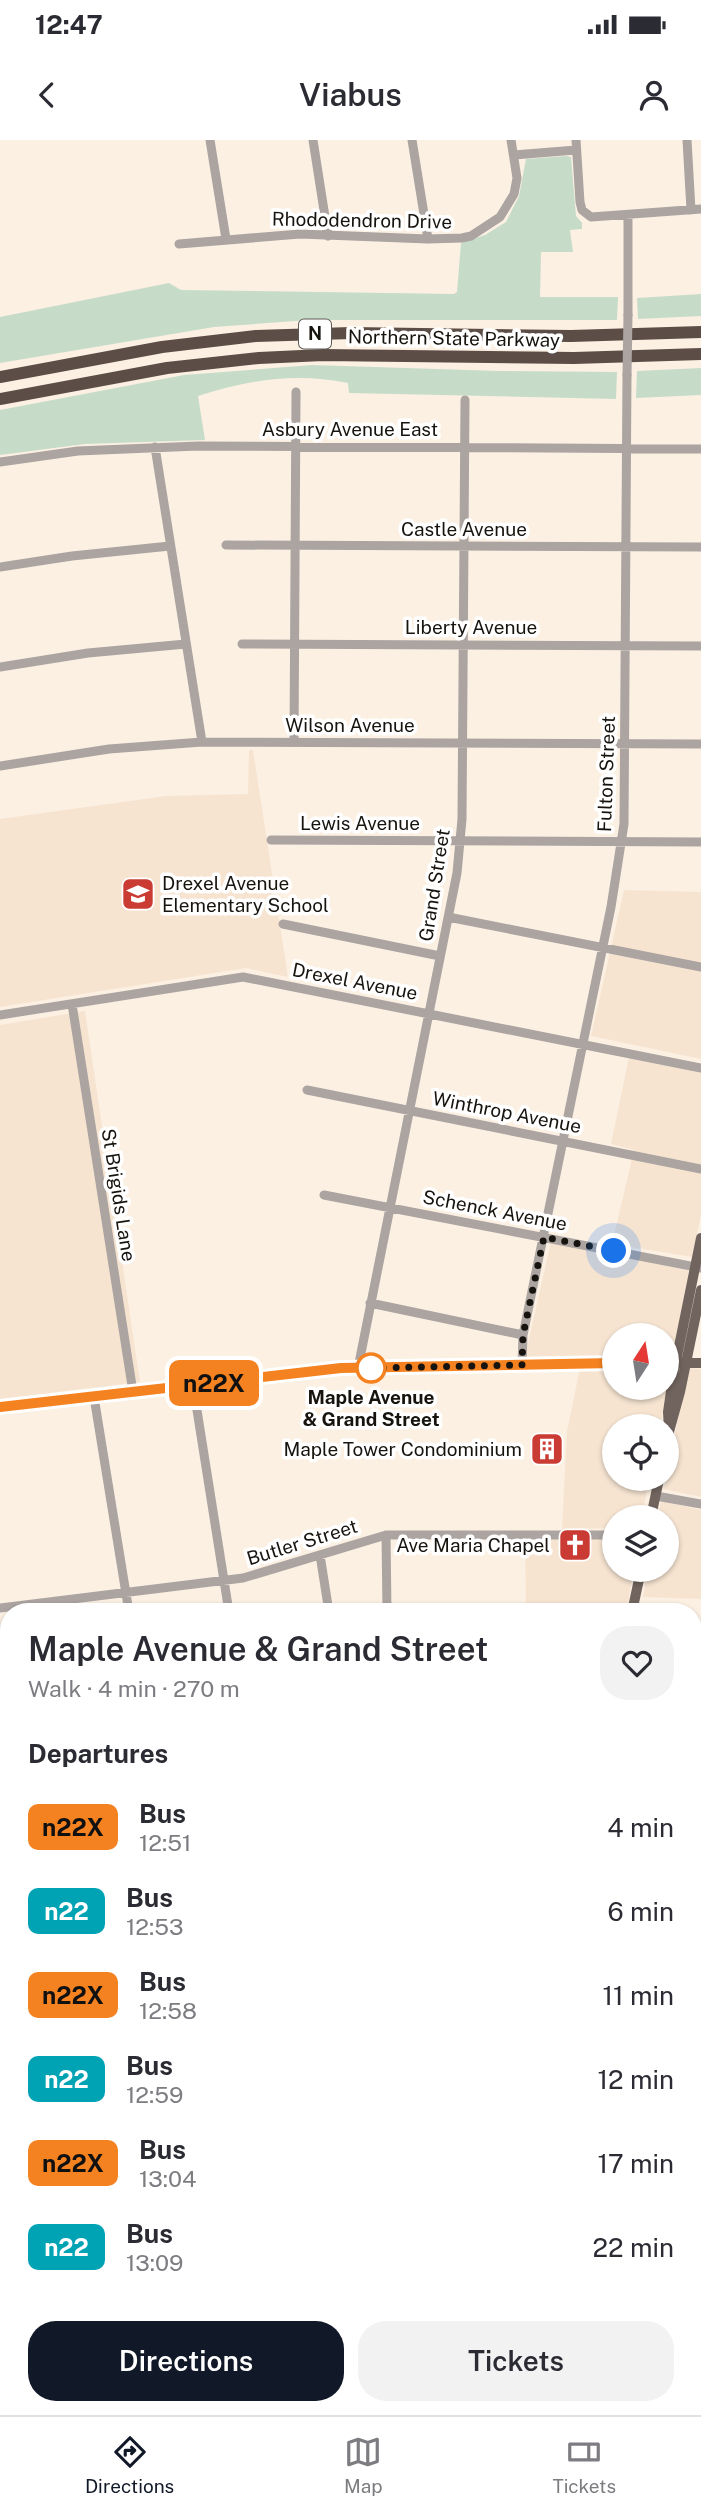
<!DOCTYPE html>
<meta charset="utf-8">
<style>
body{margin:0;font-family:"Public Sans",sans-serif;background:#f2f2f3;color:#2b2b33;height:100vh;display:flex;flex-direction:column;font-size:26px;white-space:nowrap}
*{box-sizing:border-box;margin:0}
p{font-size:23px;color:#7c7c81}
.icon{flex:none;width:38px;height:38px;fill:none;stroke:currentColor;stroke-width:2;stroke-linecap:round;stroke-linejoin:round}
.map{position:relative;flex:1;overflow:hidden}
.panel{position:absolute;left:0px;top:1463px;width:702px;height:812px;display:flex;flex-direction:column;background:#fff;border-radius:28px 28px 0 0;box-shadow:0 2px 5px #0004}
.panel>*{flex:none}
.badge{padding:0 14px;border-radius:10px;font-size:24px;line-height:46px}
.needle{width:46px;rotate:12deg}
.buttons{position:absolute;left:602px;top:1183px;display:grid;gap:14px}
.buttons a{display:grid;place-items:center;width:77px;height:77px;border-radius:50%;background:#fff;box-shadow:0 2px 5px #0004;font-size:35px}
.you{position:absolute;width:35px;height:35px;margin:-18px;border:5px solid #fff;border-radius:50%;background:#1a73e8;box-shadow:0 0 0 10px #1a73e833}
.map>.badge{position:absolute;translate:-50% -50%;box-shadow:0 0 0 4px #fff}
h2{padding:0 28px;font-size:26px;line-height:63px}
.round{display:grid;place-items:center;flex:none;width:74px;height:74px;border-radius:28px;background:#f2f2f3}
.summary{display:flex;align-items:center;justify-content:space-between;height:119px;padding:0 28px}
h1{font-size:33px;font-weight:600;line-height:52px}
.button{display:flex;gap:14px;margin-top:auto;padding:14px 28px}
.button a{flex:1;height:80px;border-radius:28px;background:#111827;color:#fff;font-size:28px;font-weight:600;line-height:80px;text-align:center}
.button a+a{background:#f2f2f3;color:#2b2b33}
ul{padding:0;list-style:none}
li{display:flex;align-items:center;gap:21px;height:84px;padding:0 28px}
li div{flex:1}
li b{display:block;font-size:26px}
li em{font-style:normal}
li .badge{min-width:77px;font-weight:700;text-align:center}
.status{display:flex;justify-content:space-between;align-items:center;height:49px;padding:0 35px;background:#fff;direction:ltr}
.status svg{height:19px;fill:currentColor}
header{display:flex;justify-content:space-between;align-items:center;height:91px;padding:0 28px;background:#fff;font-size:32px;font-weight:600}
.menu{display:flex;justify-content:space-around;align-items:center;height:98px;border-top:2px solid #e1e1e2;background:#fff;font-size:19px;color:#7c7c81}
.menu a{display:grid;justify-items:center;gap:4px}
.menu .current{color:#111827}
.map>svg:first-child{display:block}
</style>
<div class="status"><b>12:47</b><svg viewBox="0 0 49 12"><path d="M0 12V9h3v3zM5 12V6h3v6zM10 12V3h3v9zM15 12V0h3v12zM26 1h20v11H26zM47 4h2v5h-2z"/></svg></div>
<header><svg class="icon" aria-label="back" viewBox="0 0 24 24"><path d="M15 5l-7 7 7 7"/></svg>Viabus<svg class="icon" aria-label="person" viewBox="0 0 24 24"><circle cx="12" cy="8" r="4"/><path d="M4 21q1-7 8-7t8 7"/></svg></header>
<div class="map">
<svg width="701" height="2275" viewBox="0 0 701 2275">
<rect width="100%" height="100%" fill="#fcf0e3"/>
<path fill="#f6e4d1" d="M249,610H253L288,837L246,828L0,867V679L166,656L248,654Z
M624,750L701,752V919L591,896Z
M85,871L140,1242L0,1259V885Z
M629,917L701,932V1075L692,1117L612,1104L634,1010L611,1004Z
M551,1101L690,1131L673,1216H667V1195H614V1216L525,1217Z
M580,1228L614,1229V1248H667V1230H671L660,1286H614V1339H649L642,1377H614V1388L562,1389L567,1291Z
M688,1228L701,1229V1357L664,1349Z
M661,1361L701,1370V1459L643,1457L648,1430H667V1377H658Z
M525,1397L614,1398V1430H633L627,1472H526Z
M693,1583H701V1679L693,1680Z
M9,1644V1707L0,1708V1645Z
M0,2221L2,2231L9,2233V2266H131V2275H0Z
M407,2266H483L481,2275H406Z"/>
<path fill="#c6dcc9" d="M566,16L571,17L576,76L582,83V89L570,90L573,112H541L540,157H618L617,180H309L214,187L0,223V177L169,143L181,150L454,154L457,152L461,103L485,95L506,82L519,56L526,19Z
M701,154V176L638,179L637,158Z
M312,225L499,231L617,232L616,259L349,253L348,243C294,232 249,240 198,256L205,300L85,304L0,315V270L184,235Z
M701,228V255L636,258L637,231Z
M701,1693V2275H495L496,2266H693V1694Z"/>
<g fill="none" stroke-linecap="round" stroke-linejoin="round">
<path stroke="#aba4a1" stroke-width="9" d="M210,0L226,99
M313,0L328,96
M412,0L428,99
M576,0L580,62L582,70L591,77L701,69
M687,0L691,70
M514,15L576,10
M179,104L300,94L428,99L462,98L471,96L500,77L514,54L517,38L511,0
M628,175V76
M155,307L202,602
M0,322L78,311L198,306L701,309
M226,405L701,407
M0,427L72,416L170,406
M242,504L701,506
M0,527L88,513L186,504
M294,602L296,252
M0,626L109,609L202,602L701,604
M271,700L701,702
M448,777L701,827
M283,784L440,816
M72,864L133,1252
M0,875L243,837L701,928
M307,950L701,1029
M324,1055L701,1128
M370,1163L523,1195
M522,1225L523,1195L611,767L624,684L627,235
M358,1228L457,733L462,679L465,260
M193,1245L229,1472
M94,1257L129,1472
M656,1356L701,1364
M386,1395L387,1472
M320,1415L329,1472
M0,1468L243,1438L386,1395H614
M693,1686L701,1685
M0,1762L9,1761
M0,1869L9,1868
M0,1995L9,1994
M0,2097L9,2096
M0,2198L9,2197
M0,2231V2247
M177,2266L178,2275
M314,2275L316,2266"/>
<path stroke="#71645f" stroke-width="10" d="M667,1223H701
M0,1267L341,1228L614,1223
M669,1290L668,1272L674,1231L701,1098
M667,1299L680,1252L701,1150
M651,1377L659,1339
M632,1472L641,1430
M693,1577H701
M480,2275L481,2266"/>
<path stroke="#5c4d47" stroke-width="12" d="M0,237L162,207L256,196L351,193L571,196L701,192
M0,259L167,228L259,218L323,215L574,218L701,214"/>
<defs>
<path id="rail" d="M693,1612L701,1611
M0,1683L9,1682"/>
</defs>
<use href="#rail" stroke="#837c73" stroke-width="5"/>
<use href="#rail" stroke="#fff" stroke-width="2.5" stroke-dasharray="8" stroke-linecap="butt"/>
<path stroke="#aba4a1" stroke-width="9" d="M627,235L628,175"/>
</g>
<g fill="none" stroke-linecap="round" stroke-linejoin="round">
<defs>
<path id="line" d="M0,1267L341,1228L614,1223"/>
</defs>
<use href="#line" stroke="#fff" stroke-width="16"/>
<use href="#line" stroke="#f58220" stroke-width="10"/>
<path stroke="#17130e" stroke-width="7" stroke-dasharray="0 12.6" d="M371,1228L522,1225L523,1195L544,1097L614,1111"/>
</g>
<defs>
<symbol id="school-square" viewBox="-11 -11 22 22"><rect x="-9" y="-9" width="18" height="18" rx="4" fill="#c93b33" stroke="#fff"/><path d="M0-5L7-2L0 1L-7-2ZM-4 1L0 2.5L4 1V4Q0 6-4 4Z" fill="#fff"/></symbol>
<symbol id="building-square" viewBox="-11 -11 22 22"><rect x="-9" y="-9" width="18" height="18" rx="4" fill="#c93b33" stroke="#fff"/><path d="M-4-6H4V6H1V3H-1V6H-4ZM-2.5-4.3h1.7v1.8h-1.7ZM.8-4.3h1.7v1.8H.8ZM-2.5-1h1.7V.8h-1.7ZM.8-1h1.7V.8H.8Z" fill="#fff"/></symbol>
<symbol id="church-square" viewBox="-11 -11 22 22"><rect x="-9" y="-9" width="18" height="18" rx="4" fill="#c93b33" stroke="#fff"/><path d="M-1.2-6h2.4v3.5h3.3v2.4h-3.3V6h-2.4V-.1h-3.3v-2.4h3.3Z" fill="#fff"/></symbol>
</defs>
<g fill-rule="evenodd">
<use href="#school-square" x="119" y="735" width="38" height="38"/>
<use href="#building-square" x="528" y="1290" width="38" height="38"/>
<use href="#church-square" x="556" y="1386" width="38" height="38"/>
</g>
<circle fill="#fff" stroke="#f58220" stroke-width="3.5" cx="371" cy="1228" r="14"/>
<g text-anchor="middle" stroke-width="7" stroke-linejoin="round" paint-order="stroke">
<rect fill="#fff" stroke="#5d5a56" stroke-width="2" x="299" y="179.5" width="32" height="29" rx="5"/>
<g font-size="18" font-weight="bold" fill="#17130e">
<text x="315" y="200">N</text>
</g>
<g font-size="19" fill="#17130e" stroke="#fff">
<text transform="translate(362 80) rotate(1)" y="7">Rhododendron Drive</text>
<text transform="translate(454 198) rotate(1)" y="7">Northern State Parkway</text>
<text x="350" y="296">Asbury Avenue East</text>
<text x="464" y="396">Castle Avenue</text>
<text x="471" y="494">Liberty Avenue</text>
<text x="350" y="592">Wilson Avenue</text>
<text transform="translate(606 634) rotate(-88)" y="7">Fulton Street</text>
<text x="360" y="690">Lewis Avenue</text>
<text transform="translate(434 745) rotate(-81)" y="7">Grand Street</text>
<text transform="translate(355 841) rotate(11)" y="7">Drexel Avenue</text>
<text transform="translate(507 972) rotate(11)" y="7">Winthrop Avenue</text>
<text transform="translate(119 1055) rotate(81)" y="7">St Brigids Lane</text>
<text transform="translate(495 1070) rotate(11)" y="7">Schenck Avenue</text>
<text transform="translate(302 1402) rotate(-17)" y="7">Butler Street</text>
</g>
<g font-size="19" fill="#17130e" stroke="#fff" text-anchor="end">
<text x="162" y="750" text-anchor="start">Drexel Avenue<tspan x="162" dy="22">Elementary School</tspan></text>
<text x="522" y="1316">Maple Tower Condominium</text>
<text x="550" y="1412">Ave Maria Chapel</text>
</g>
<g font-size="19" font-weight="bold" fill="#17130e" stroke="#fff">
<text x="371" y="1264">Maple Avenue<tspan x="371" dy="22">&amp; Grand Street</tspan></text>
</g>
</g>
</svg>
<div class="buttons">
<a><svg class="needle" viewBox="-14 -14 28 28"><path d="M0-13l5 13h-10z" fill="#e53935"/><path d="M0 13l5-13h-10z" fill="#7c7c81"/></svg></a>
<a><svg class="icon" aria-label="locate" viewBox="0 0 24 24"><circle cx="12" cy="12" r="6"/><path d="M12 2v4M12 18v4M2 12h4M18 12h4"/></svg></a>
<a><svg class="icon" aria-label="layers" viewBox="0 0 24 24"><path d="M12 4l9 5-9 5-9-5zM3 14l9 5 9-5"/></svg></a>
</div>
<div class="you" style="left:614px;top:1111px"></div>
<b class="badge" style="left:214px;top:1243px;background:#f58220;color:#111">n22X</b>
<section class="panel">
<div class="summary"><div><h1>Maple Avenue &amp; Grand Street</h1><p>Walk · 4 min · 270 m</p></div><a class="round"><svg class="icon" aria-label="heart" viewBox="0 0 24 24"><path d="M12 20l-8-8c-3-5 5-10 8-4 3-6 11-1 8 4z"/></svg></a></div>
<h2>Departures</h2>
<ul>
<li><span class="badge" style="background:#f58220;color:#111">n22X</span><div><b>Bus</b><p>12:51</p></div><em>4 min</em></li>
<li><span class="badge" style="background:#00a3b4;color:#fff">n22</span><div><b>Bus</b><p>12:53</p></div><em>6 min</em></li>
<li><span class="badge" style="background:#f58220;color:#111">n22X</span><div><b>Bus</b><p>12:58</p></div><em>11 min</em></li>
<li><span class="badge" style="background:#00a3b4;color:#fff">n22</span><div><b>Bus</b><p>12:59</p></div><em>12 min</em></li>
<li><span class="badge" style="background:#f58220;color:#111">n22X</span><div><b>Bus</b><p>13:04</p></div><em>17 min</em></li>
<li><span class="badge" style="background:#00a3b4;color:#fff">n22</span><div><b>Bus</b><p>13:09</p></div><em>22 min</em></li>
</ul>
<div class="button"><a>Directions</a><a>Tickets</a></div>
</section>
</div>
<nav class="menu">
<a class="current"><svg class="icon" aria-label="directions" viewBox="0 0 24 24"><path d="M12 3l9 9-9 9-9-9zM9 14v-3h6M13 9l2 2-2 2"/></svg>Directions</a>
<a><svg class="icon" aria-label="map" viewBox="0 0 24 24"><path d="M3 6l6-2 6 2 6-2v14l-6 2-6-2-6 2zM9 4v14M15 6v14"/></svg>Map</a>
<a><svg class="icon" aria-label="tickets" viewBox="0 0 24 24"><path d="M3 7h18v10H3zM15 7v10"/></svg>Tickets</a>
</nav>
